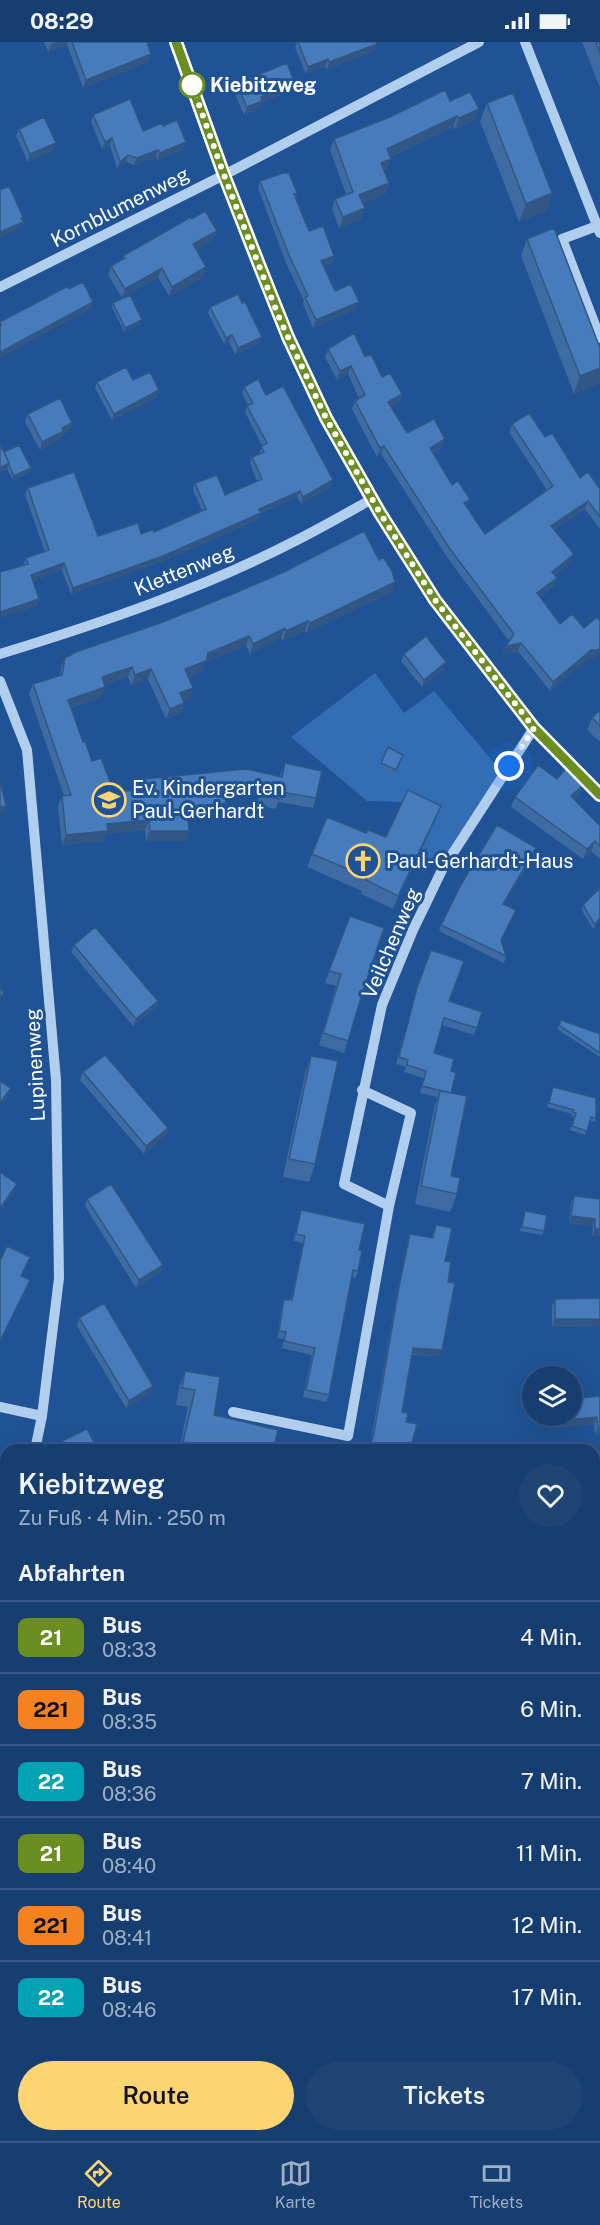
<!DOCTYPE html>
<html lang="de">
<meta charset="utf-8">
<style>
body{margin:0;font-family:"Public Sans",sans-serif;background:#204575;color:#f1f3f6;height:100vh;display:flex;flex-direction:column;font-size:22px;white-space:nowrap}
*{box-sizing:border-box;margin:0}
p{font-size:20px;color:#9eaec3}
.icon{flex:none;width:33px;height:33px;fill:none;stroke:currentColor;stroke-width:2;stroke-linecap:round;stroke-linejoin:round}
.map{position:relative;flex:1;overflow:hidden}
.sheet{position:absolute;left:0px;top:1402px;width:600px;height:698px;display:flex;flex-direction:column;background:#173e70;border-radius:18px 18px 0 0;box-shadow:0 6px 24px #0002,0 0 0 2px #365783}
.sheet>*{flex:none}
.badge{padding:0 12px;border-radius:9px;font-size:21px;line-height:39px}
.buttons{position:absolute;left:522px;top:1324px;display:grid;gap:12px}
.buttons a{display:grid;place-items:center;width:60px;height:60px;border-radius:50%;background:#173e70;box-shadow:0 6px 24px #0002,0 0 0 2px #365783;font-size:30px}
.you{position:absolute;width:30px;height:30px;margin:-15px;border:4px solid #fff;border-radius:50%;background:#1a73e8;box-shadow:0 0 0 9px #1a73e833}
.map>.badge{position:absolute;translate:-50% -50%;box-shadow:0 0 0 3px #fff}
h2{padding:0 18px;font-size:22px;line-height:54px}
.round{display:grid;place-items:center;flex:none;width:63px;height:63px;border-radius:32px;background:#204575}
.head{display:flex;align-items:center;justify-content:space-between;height:102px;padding:0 18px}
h1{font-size:28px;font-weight:600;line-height:45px}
.cta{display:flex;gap:12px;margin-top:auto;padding:12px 18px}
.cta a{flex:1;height:69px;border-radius:36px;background:#fdd472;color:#111;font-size:24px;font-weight:600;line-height:69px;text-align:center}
.cta a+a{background:#204575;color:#f1f3f6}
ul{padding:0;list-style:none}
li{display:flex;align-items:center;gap:18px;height:72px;padding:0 18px;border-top:2px solid #365783}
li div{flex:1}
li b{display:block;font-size:22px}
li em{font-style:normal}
li .badge{min-width:66px;font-weight:700;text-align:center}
.status{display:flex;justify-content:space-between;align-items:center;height:42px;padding:0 30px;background:#173e70;direction:ltr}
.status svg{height:16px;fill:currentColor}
.menu{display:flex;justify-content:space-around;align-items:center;height:84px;border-top:2px solid #365783;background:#173e70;font-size:16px;color:#9eaec3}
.menu a{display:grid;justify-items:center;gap:3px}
.menu .active{color:#fdd472}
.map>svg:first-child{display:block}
</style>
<div class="status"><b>08:29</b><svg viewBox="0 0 49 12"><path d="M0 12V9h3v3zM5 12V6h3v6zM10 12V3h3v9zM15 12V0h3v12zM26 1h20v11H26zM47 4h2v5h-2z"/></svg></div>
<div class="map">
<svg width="600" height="2099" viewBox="0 0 600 2099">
<rect width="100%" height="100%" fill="#1f5395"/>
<path fill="#336db3" d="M375,631L404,671L434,649L504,733L442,828L420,810L403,760L367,759L291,695Z
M0,1509L6,1510V1610L0,1608Z
M594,1657L600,1659V1758L594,1757Z"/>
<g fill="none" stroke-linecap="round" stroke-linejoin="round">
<path stroke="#b2ceef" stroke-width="10" d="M176,0L224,133L260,225L287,295L326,376L372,457L435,558L534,686L600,753
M525,0L600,191
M597,184L562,197L600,296
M0,245L224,133L479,0
M0,612C101,581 202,547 295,499C321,486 347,471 372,457
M0,639L27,708L56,1038L59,1236L42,1374L35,1408
M362,1048L411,1071L389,1164
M0,1365L42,1374
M233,1370L348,1394L389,1164L344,1142L382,963L413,888L442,828L534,686
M0,1590L6,1560
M0,1616L6,1618
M594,1763L600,1765
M594,1899L600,1902
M594,1996L600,1993"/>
</g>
<path fill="#3d6ba2" d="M44,0H147L151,12L148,20L83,46L67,3L48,10Z
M297,0H376L374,9L327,27L325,24L306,32L295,6Z
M582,0H600V46Z
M251,36L291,45L289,46L287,51L261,61L259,66L244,73L235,52L238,45L250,40Z
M450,59L475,78L455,87L453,85L390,115L387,128L384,129L389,141L385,152L363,161L361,177L339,186L332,167L335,157L346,152L330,108L334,97Z
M487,61L552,151L546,169L519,180L480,79Z
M93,73L143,89L163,84L183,107L157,118L156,115L134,123L126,120L117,127L110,103L102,107L91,80Z
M19,87L53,108L28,120L16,94Z
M260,139L297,151L295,156L309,189L334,214L332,221L324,224L335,249L356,267L313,286L303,262L304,259L286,221L258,146Z
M192,177L217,189L213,198L196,208L203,235L169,254L158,235L122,256L108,233L111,224L122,217L123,214Z
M527,197L600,306L574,352L521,214Z
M113,261L141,282L124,290L112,265Z
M242,261L262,295L259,301L235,313L229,300L224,302L208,271L210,265Z
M328,307L365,315L382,335L402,352L399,361L391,365L407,391L442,405L433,411L452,443L470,457L467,465L485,492L547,448L509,390L512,382L545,395L580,436L600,447V485L599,486L585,467L554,488L571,521L555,533L554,544L540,555L560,582L595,617H588L550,649L518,609L502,613L506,604L509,599L447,515L381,412L377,415L352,367L355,359L359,356L348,332L337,338L325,315Z
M133,338L157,355L112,378L95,346L97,340Z
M244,345L266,353L333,438L330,445L301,462L297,455L260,472L258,478L161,520L71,552L62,528L33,538L39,557L37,564L23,523L26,516L45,510L25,453L28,446L98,494L141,492L154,490L202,469L193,448L195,441L225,453L257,439L250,421L252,415L259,412L262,404L245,370L248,363L242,351Z
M28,372L72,381L69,389L63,392L61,397L40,408L25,380Z
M0,402L4,410L31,426L29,430L13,438L7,427L0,431Z
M379,518L395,540L392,550L306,591L305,589L283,599L281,596L250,612L246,604L205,620L202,629L188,635L193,646L189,656L183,658L184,661L181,671L166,677L148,637L131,643L128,635L104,643L101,655L71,666L83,700L92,719L114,750L142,747L145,737L280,734L285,721L316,756L313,766L278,760L276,767L257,763L259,752L226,755L223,771L188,774L189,789L186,799H146L145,788L106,792L104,799L62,803L58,764L62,754H64L29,652L33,642L60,634L61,626L65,616Z
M404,612L444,627L422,645L401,619Z
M600,668V700L587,688L592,676Z
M388,705L403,713L395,732L380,725Z
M557,737L580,752L574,758L600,784V817L591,809L583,817L511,765L515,755Z
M441,764L436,777L393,867L361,852L362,849L307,825L312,812L366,791L386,795Z
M536,806L534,813L504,862L516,868L501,899L506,914L504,921L439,889L441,883Z
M583,863L600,877L593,887L581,867Z
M350,874L362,952L344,1011L319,1003L336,944L325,941Z
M74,903L158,959L155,966L133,984L71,910Z
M431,908L449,959L482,970L474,993L442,983L434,1011L451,1029V1134L457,1152L450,1170L415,1162L434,1066L438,1055L420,1051L424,1036L404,1030L406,1025L396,1022L415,953Z
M561,978L600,992V1015L557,987Z
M311,1014L315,1122L309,1140L283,1135L305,1032Z
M83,1030L168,1086L165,1094L144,1112L80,1038Z
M553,1045L596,1076L595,1080L590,1079L585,1093L570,1088L574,1075L572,1074V1072L547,1065Z
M574,1154L600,1157V1194H592L593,1184L569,1181L571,1161Z
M87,1157L160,1230L136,1246L85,1164Z
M301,1168L359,1208L358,1229L356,1236L352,1235L329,1353L326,1360L303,1355L312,1313L282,1306L284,1297L277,1296L282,1264L284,1258H291L303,1201L293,1199Z
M525,1169L544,1189L542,1193L520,1189Z
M436,1183L445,1219L448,1240L440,1314L412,1313L402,1370L406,1380L410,1408H369L371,1398L397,1252L408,1198L410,1192L432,1196Z
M600,1256V1284L552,1285V1264L555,1257Z
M79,1276L150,1352L126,1366L77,1284Z
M185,1329L214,1373L273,1408H179L188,1365L176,1363L179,1346Z
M600,1354V1393H595L594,1382L551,1386L550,1374H572Z
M62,1399L98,1408H60L59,1407Z
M594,2029L600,2099H593Z
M326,2094H361V2099H326Z"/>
<path fill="#325784" d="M56,0H68L67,3L48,10L51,2Z
M377,2L374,9L327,27L329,20Z
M151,12L148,20L83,46L86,38Z
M328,17L325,24L306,32L308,25Z
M293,37L287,51L261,61L259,66L244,73L247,65L261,55Z
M479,67L475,78L455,87L459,76Z
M457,74L453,85L383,118L387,107Z
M112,96L110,103L102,107L105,100Z
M186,100L183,107L157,118L160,111Z
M56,101L53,108L28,120L30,112Z
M158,108L156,115L134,123L137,116Z
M128,113L126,120L117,127L120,120Z
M391,117L387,128L377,132L381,121Z
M389,141L385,152L356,164L359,153Z
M552,151L546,169L519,180L526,162Z
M365,166L361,177L339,186L343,175Z
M23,175L21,180H23L20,186L0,196V190Z
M217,189L213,198L190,212L193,202Z
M334,214L332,221L319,226L321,219Z
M206,225L203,235L169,254L172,245Z
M162,226L158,235L122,256L125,247Z
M93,260L91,267L0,316V310Z
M359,260L356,267L313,286L316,278Z
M142,278L141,282L124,290L125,286Z
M232,293L229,300L224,302L226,296Z
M262,295L259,301L235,313L238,306Z
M351,324L348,332L337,338L340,329Z
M600,326V342L574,352L580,334Z
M159,348L157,355L112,378L114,372Z
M402,352L399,361L385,368L388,360Z
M72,381L69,389L63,392L61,397L40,408L42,400L62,386Z
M445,397L442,405L427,414L430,406Z
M384,404L381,412L377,415L380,406Z
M9,421L7,428L0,431V426Z
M31,426L29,430L13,438L14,434Z
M333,438L330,445L301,462L303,455Z
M300,449L297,455L260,472L258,478L161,520L71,552L73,546L259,467Z
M470,457L466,466L464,461Z
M588,459L585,467L548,492L551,484Z
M574,512L571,521L549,538L552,530Z
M64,521L62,528L29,540L31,533Z
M557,536L554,544L534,559L537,551Z
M395,540L392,550L306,591L310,581Z
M39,557L37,564L0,576V570Z
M308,579L305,589L283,599L286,589Z
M285,586L281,596L250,612L253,602Z
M249,594L246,604L205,620L202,629L181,637L185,627L208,611Z
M521,601L518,609L502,613L506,604Z
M600,606V612L595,617H588L550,649L553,640L591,608Z
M446,620L444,627L422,645L424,638Z
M132,625L128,635L98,645L102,635Z
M151,627L148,637L131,643L135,633Z
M105,645L101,655L64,668L68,658Z
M193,646L189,656L177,661L180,651Z
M184,661L181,671L166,677L170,667Z
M263,742L259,752L221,755L225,745Z
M584,742L580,752L567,764L571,754Z
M226,761L223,771L184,775L187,765Z
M6,764L4,770L0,771V765Z
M441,764L436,777L393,867L398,854Z
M149,778L145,788L106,792L104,799L62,803L66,793L107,782Z
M150,789H189L186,799H146Z
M595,799L591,809L583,817L587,807Z
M536,806L534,813L501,868L503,862Z
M158,959L155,966L133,984L136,977Z
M11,1046L8,1054L0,1065V1061Z
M168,1086L165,1094L144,1112L146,1104Z
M17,1142L14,1150L0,1170L1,1165Z
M571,1174L595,1177L593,1184L569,1181Z
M595,1187H600V1194H592Z
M163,1223L160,1230L136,1246L139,1238Z
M30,1238L27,1245L0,1301V1299Z
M555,1277H600V1284L552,1285Z
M413,1306L442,1308L440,1314L411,1312Z
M153,1344L150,1352L126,1366L129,1359Z
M597,1375L594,1382L551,1386L554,1379Z
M598,1386H600V1393H595Z
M600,1467V1473L594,1474V1468Z
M600,1576V1583L594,1584V1577Z
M594,1829H600L597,1835H594Z
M594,1954H600L597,1961H594Z
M500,2094H541L539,2097L499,2099Z"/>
<path fill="#477cbc" stroke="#325784" stroke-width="1.5" d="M72,0H147L151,12L86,38Z
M298,0H376L377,2L329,20L328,17L308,25Z
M596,0H600V11Z
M287,21L293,37L288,40L290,44L261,55L262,59L247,65L238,45L252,39L251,36Z
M445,48L450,59L470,50L479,67L459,76L457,74L387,107L391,117L381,121L389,141L359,153L365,166L343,175L335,157L353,150L334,97L390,75Z
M513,51L552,151L526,162L487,61Z
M130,57L143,89L162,81L163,84L177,78L186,100L160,111L158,108L137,116L128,113L120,120L112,96L105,100L93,73Z
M44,75L56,101L30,112L19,87Z
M283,131H289L297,151L294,152L309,189L323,184L334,214L321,219L335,249L351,242L359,260L316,278L305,255L308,254L289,213L260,139Z
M9,144L23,175L21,176L23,180L0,190V148Z
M205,169L217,189L193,202L206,225L172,245L162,226L125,247L111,224L125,216L123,214L191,175L192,177Z
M554,186L600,306V326L580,334L527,197Z
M83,240L93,260L0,310V284L1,283L0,280L68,244L69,247Z
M238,252L242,261L245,260L262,295L238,306L232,293L226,296L210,265Z
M130,253L142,278L125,286L113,261Z
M354,291L365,315L371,312L382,335L390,331L402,352L388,360L407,391L434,377L445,397L430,406L452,443L458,439L470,457L464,461L485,492L553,444L512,382L529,371L545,395L552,391L580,436L588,430L600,447V475L588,459L551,484L574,512L552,530L557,536L537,551L560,582L572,572L584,586L597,575L600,579V606L598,608H591L553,640L521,601L506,604L514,592L450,507L384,404L380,406L355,359L365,353L351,324L340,329L328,307Z
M126,325L133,338L150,330L159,348L114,372L97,340Z
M258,337L266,353L283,344L333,438L303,455L300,449L259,467L261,471L163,514L73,546L64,521L31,533L39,557L0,570V530L28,522L26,516L49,508L28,446L74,430L98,494L138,481L141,492L154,487V490L206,467L195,441L217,433L225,453L262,437L252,415L264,410L261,404L267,401L247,364L253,361L244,345Z
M60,356L72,381L62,386L64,389L42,400L28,372Z
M0,402L9,421L0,426Z
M19,403L31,426L14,434L9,423V421L4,410Z
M364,489L379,518L383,515L392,529L395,540L310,581L308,579L286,589L285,586L253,602L249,594L208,611L206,619L185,627L193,646L180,651L184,661L170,667L151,627L135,633L132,625L102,635L105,645L68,658L83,700L85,699L92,719L101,716L114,750L146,747L145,737L246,727L282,735L285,721L322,729L316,756L281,750L280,757L261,753L263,742L225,745L226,761L187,765L189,789H150L149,778L107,782L108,789L66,793L62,754L71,753L33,642L62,633L65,616L76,610L163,580L233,552L286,529Z
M426,594L446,620L424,638L404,612Z
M600,668V684L592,676Z
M388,705L403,713L396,728L381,721Z
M538,723L557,737L567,725L584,742L571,754L600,784V804L595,799L587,807L515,755Z
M0,738L6,764L0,765Z
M408,748L441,764L398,854L366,838L367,835L312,812L327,775L366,791L368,788L386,795Z
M497,783L536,806L503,862L516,868L501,898L506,914L441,883L462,841Z
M600,846V875L595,883L583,863Z
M350,874L384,886L362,952L348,999L323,991L341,932L329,929Z
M95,885L158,959L136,977L74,903Z
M431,908L464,919L449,959L482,970L477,986L444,976L434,1011L454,1017L451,1029L456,1031L451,1051L422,1044L426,1029L407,1023L408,1018L399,1015L417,946Z
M0,947L4,950L0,956Z
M561,978L600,992V1011L559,983Z
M105,1013L168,1086L146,1104L83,1030Z
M311,1014L338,1019L315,1122L289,1117Z
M0,1039L11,1046L0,1061Z
M553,1045L596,1056V1076L591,1075L587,1089L572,1084L576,1071L573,1070L574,1068L549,1061Z
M440,1049L467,1054L451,1134L460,1136L457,1152L421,1144Z
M0,1130L17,1142L1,1165L0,1164Z
M111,1142L163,1223L139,1238L87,1157Z
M574,1154L600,1157V1187H595V1177L571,1174Z
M301,1168L365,1182L359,1208L362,1209L358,1229L353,1228L329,1353L306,1348L315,1306L284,1299L286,1290L279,1289L284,1258H292L305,1194L296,1192Z
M525,1169L547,1173L544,1189L522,1185Z
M436,1183L452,1186L445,1219L451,1220L448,1240L455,1241L442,1308L413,1306L402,1370L408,1371L406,1380L417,1382L410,1408H369L374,1391L399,1245L410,1192L433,1196Z
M7,1204L30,1215L21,1234L30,1238L0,1299V1219Z
M600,1256V1277H555V1257Z
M104,1261L153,1344L129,1359L79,1276Z
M185,1329L220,1335L214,1373L278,1388L273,1408H217L218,1407L183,1400L195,1348L182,1346Z
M600,1354V1386H598L597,1375L554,1379L553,1374H572V1357Z
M87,1387L98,1408H66L62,1399Z
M594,1425H600V1467L594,1468Z
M600,1538V1576L594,1577V1539Z
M594,1794H600V1831V1829H594Z
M594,1915H599L600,1954H594Z
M594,2029H600V2099H596L594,2061Z
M329,2094H361V2099H329Z
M438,2094H501V2099H417Z"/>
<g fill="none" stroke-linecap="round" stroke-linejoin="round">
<defs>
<path id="line" d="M176,0L224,133L260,225L288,295L326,376L380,471L435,558L534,686L600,753"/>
</defs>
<use href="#line" stroke="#fff" stroke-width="14"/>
<use href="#line" stroke="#6b8e23" stroke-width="9"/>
<path stroke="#fff" stroke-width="6" stroke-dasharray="0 10.8" d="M192,43L224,133L280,278L326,376L380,471L435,558L534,686L509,724"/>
</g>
<defs>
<symbol id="school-ring" viewBox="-11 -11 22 22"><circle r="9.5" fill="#1f5395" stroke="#fdd472" stroke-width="1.5"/><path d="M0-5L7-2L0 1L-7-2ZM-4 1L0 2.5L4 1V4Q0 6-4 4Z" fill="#fdd472"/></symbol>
<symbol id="church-ring" viewBox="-11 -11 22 22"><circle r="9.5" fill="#1f5395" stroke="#fdd472" stroke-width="1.5"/><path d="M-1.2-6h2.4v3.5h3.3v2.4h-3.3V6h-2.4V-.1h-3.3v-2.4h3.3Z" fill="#fdd472"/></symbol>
</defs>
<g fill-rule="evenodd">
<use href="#school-ring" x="90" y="739" width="38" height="38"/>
<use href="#church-ring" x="344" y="800" width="38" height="38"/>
</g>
<circle fill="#fff" stroke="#6b8e23" stroke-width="3" cx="192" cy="43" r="12"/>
<g text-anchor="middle" stroke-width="6" stroke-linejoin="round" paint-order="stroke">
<g font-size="20" font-weight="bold" fill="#fff" stroke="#1f5395" text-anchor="start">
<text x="210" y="50">Kiebitzweg</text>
</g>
<g font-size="20" fill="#fff" stroke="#1f5395">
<text transform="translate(120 165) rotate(-27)" y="7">Kornblumenweg</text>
<text transform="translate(184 528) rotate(-22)" y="7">Klettenweg</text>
<text transform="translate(391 901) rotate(-67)" y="7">Veilchenweg</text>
<text transform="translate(35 1023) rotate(-93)" y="7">Lupinenweg</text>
</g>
<g font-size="20" fill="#fff" stroke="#1f5395" text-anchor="start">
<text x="132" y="753">Ev. Kindergarten<tspan x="132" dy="23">Paul-Gerhardt</tspan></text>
<text x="386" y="826">Paul-Gerhardt-Haus</text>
</g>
</g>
</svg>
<div class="buttons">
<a><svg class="icon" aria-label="layers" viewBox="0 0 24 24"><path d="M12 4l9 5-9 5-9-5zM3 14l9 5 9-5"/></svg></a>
</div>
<div class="you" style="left:509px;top:724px"></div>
<section class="sheet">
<div class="head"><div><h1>Kiebitzweg</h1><p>Zu Fuß · 4 Min. · 250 m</p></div><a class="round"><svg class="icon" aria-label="heart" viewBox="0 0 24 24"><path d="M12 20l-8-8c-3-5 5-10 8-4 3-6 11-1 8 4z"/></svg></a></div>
<h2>Abfahrten</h2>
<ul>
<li><span class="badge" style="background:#6b8e23;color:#fff">21</span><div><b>Bus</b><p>08:33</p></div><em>4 Min.</em></li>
<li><span class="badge" style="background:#f58220;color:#111">221</span><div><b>Bus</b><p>08:35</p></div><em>6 Min.</em></li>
<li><span class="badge" style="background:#00a3b4;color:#fff">22</span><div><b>Bus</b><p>08:36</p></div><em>7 Min.</em></li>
<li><span class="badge" style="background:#6b8e23;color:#fff">21</span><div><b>Bus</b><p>08:40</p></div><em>11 Min.</em></li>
<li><span class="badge" style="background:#f58220;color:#111">221</span><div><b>Bus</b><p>08:41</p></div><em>12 Min.</em></li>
<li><span class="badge" style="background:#00a3b4;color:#fff">22</span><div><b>Bus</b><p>08:46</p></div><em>17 Min.</em></li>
</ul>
<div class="cta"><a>Route</a><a>Tickets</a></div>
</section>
</div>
<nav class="menu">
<a class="active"><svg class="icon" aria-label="directions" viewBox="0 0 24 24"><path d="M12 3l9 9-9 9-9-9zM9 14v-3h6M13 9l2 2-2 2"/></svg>Route</a>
<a><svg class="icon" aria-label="map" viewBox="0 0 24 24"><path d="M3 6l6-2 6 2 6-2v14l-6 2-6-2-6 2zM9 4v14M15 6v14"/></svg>Karte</a>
<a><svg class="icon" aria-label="tickets" viewBox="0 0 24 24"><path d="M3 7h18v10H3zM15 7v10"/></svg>Tickets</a>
</nav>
